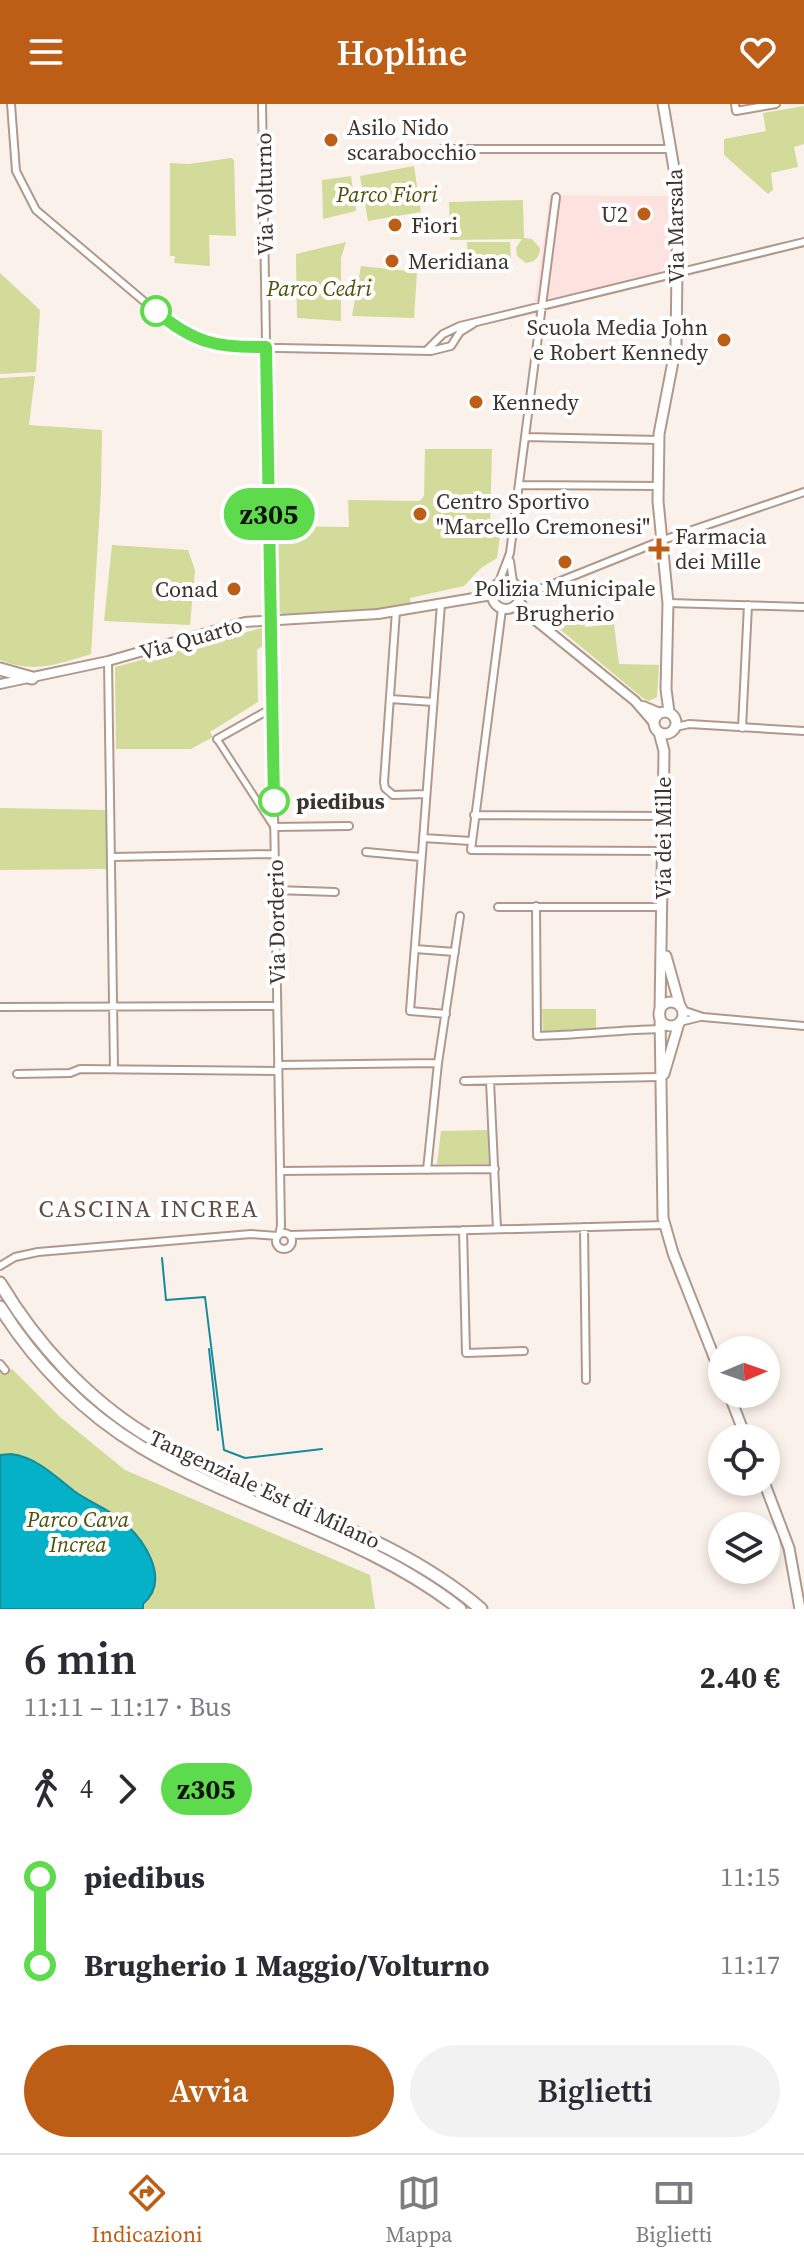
<!DOCTYPE html>
<html lang="it">
<meta charset="utf-8">
<style>
body{margin:0;font-family:"Source Serif 4",serif;background:#f2f2f3;color:#2b2b33;height:100vh;display:flex;flex-direction:column;font-size:30px;white-space:nowrap}
*{box-sizing:border-box;margin:0}
p{font-size:26px;color:#7c7c81}
.icon{flex:none;width:44px;height:44px;fill:none;stroke:currentColor;stroke-width:2;stroke-linecap:round;stroke-linejoin:round}
.map{position:relative;height:1505px;overflow:hidden}
.sheet{display:flex;flex-direction:column;background:#fff;flex:1}
.sheet>*{flex:none}
.badge{padding:0 16px;border-radius:26px;font-size:28px;line-height:52px}
.needle{width:52px;rotate:88deg}
.controls{position:absolute;left:708px;top:1232px;display:grid;gap:16px}
.controls a{display:grid;place-items:center;width:72px;height:72px;border-radius:50%;background:#fff;box-shadow:0 4px 12px #0003;font-size:40px}
.map>.badge{position:absolute;translate:-50% -50%;box-shadow:0 0 0 4px #fff}
.legs{display:flex;align-items:center;gap:12px;height:88px;padding:0 24px;font-size:26px}
.legs p{margin-inline-start:auto}
.head{display:flex;align-items:center;justify-content:space-between;height:136px;padding:0 24px}
h1{font-size:44px;font-weight:600;line-height:60px}
.button{display:flex;gap:16px;margin-top:auto;padding:16px 24px}
.button a{flex:1;height:92px;border-radius:48px;background:#bd5e16;color:#fff;font-size:32px;font-weight:600;line-height:92px;text-align:center}
.button a+a{background:#f2f2f3;color:#2b2b33}
ul{padding:0 24px;list-style:none}
li{display:flex;align-items:center;gap:28px;height:88px;font-size:30px}
li i{display:grid;place-items:center;width:12px;height:100%;margin:0 10px;background:currentColor}
li i::after{content:'';width:20px;height:20px;margin:-10px;border:6px solid;border-radius:50%;background:#fff}
li p{margin-inline-start:auto}
li:first-child i{background:linear-gradient(#0000 50%,currentColor 0)}
li:last-child i{background:linear-gradient(currentColor 50%,#0000 0)}
header{display:flex;justify-content:space-between;align-items:center;height:104px;padding:0 24px;background:#bd5e16;color:#fff;font-size:36px;font-weight:600}
.tabs{display:flex;justify-content:space-around;align-items:center;height:112px;border-top:2px solid #e1e1e2;background:#fff;font-size:22px;color:#7c7c81}
.tabs a{display:grid;justify-items:center;gap:4px}
.tabs .active{color:#bd5e16}
.map>svg:first-child{display:block}
</style>
<header><svg class="icon" aria-label="menu" viewBox="0 0 24 24"><path d="M4 6h16M4 12h16M4 18h16"/></svg>Hopline<svg class="icon" aria-label="heart" viewBox="0 0 24 24"><path d="M12 20l-8-8c-3-5 5-10 8-4 3-6 11-1 8 4z"/></svg></header>
<div class="map">
<svg width="804" height="1505" viewBox="0 0 804 1505">
<rect width="100%" height="100%" fill="#fbf1eb"/>
<path fill="#fde2df" d="M550,91L677,92L675,144L668,161L656,170L534,202Z"/>
<path fill="#d2db9a" d="M804,2V40L794,43L798,63L771,69L773,86L768,90L724,51V35L766,27L763,9Z
M231,54L234,56L236,132L209,131L210,162L174,159L175,152H170V59L189,60Z
M414,62L421,108L368,117L360,72Z
M351,72L356,107L323,115L322,76Z
M523,96L524,134L532,135L540,144C540,153 535,158 526,159L517,152L516,144L522,135L450,136L449,98Z
M346,138L341,154V217L297,214L296,150Z
M467,138H510L511,159L468,160Z
M361,162L417,168L414,214L352,212Z
M0,169L40,206L36,268L0,270Z
M35,272L29,321L102,326L101,386L91,550C57,560 35,570 0,556V274Z
M425,345H492L490,423L501,424L497,454L481,464L464,482L410,494L411,502L377,508L282,510L276,506L274,422L349,423L348,396L420,397L424,392Z
M112,441L188,446L195,466L190,521L104,517Z
M583,509L585,523L614,520L619,560L659,561L657,593L649,597L644,595L544,512Z
M262,524V542L257,546L258,598L210,628L213,633L191,645H116L115,563Z
M0,704L108,706L109,765L0,766Z
M542,905H596V927L543,928Z
M488,1026L489,1060H437L441,1027Z
M12,1265L60,1313L125,1366L370,1471L375,1505H0V1266Z"/>
<path fill="#04b1c7" stroke="#158b99" stroke-width="2" d="M11,1350C36,1353 55,1372 74,1387C89,1398 107,1404 121,1416C143,1434 172,1475 143,1500V1505H0V1351Z"/>
<g fill="none" stroke-linecap="round" stroke-linejoin="round">
<path stroke="#158b99" stroke-width="2" d="M162,1154L166,1196L205,1193L224,1346L245,1354L322,1345
M209,1245L218,1326"/>
<defs>
<path id="pedestrian" d="M217,635L274,723"/>
<path id="minor" d="M11,0L16,67L36,106L172,221L201,237L227,243L431,247L451,242L460,228L473,220
M262,0L281,1122L279,1131
M735,0L736,7L776,0
M442,45H672
M427,246L443,230L460,222L804,138
M525,333L659,336
M519,381L658,382
M510,457L513,478
M499,478L510,449L556,93
M517,482L527,487L543,484L663,436L804,388
M668,499L804,503
M441,500L410,907L446,910
M502,505L471,746L663,747
M396,507L384,678L385,684L393,691L426,690
M108,557L114,965
M390,595L433,598
M676,623L689,620L804,627
M742,624L748,501
M217,635L272,604
M474,711L663,712
M274,723L349,722
M423,734L471,737
M366,748L421,753
M112,753L274,750
M275,786L335,788
M536,802L537,932C579,931 618,926 660,925
M498,803H663
M415,845L455,848
M0,903L277,902
M682,906L703,913L804,922
M680,918L700,913
M278,961L438,959
M17,970L70,969L80,965L278,967
M464,977L660,973
M490,977L497,1125
M427,1066L438,959L460,812
M280,1067L495,1065
M584,1123L586,1276
M463,1126L466,1249L524,1247
M276 1137a8 8 0 1 1 16 0a8 8 0 1 1-16 0Z
M290,1131L664,1121
M0,1162L15,1153L38,1148L251,1130L278,1132
M0,1260L5,1266"/>
<path id="tertiary" d="M492 491a14 14 0 1 1 28 0a14 14 0 1 1-28 0Z
M519,497L529,511L635,597L654,619
M0,580L108,557L245,518L378,510L492,491
M643,602L660,609"/>
<path id="secondary" d="M663,0L678,88L676,242L659,330L658,397L668,499L666,585L669,608
M654 619a11 11 0 1 1 22 0a11 11 0 1 1-22 0Z
M659,628L664,647L660,908
M666,852L680,902
M659 910a12 12 0 1 1 24 0a12 12 0 1 1-24 0Z
M660,912L663,1114L673,1149L722,1273
M664,970L679,919
M729,1290L746,1334
M764,1378L789,1444L800,1505"/>
<path id="motorway" d="M0,565L32,574
M0,1179C36,1239 86,1294 146,1331C254,1398 383,1421 481,1505
M0,1203C35,1259 84,1309 141,1343C244,1405 365,1430 460,1505"/>
</defs>
<use href="#pedestrian" stroke="#b0998b" stroke-width="9"/>
<use href="#minor" stroke="#b0998b" stroke-width="10"/>
<use href="#tertiary" stroke="#b0998b" stroke-width="12"/>
<use href="#secondary" stroke="#b0998b" stroke-width="13"/>
<use href="#motorway" stroke="#b0998b" stroke-width="15"/>
<use href="#pedestrian" stroke="#fff" stroke-width="5"/>
<use href="#minor" stroke="#fff" stroke-width="6"/>
<use href="#tertiary" stroke="#fff" stroke-width="8"/>
<use href="#secondary" stroke="#fff" stroke-width="9"/>
<use href="#motorway" stroke="#fff" stroke-width="11"/>
</g>
<g fill="none" stroke-linecap="round" stroke-linejoin="round">
<defs>
<path id="line-1" d="M156,207C193,239 218,244 266,243L274,697"/>
</defs>
<use href="#line-1" stroke="#fff" stroke-width="18"/>
<use href="#line-1" stroke="#5edb4d" stroke-width="12"/>
</g>
<g fill="#bd5e16" stroke="#fff" stroke-width="3">
<circle cx="331" cy="36" r="8"/>
<circle cx="644" cy="110" r="8"/>
<circle cx="395" cy="121" r="8"/>
<circle cx="392" cy="157" r="8"/>
<circle cx="724" cy="236" r="8"/>
<circle cx="476" cy="298" r="8"/>
<circle cx="420" cy="410" r="8"/>
<path d="M655 433h8v8h8v8h-8v8h-8v-8h-8v-8h8z"/>
<circle cx="565" cy="458" r="8"/>
<circle cx="234" cy="485" r="8"/>
</g>
<g fill="#fff" stroke="#5edb4d" stroke-width="4">
<circle cx="156" cy="207" r="14"/>
<circle cx="274" cy="697" r="14"/>
</g>
<g text-anchor="middle" stroke-width="8" stroke-linejoin="round" paint-order="stroke">
<g font-size="22" fill="#3c332d" stroke="#fff" text-anchor="start">
<text x="347" y="31">Asilo Nido<tspan x="347" dy="25">scarabocchio</tspan></text>
<text x="628" y="118" text-anchor="end">U2</text>
<text x="411" y="129">Fiori</text>
<text x="408" y="165">Meridiana</text>
<text x="708" y="231" text-anchor="end">Scuola Media John<tspan x="708" dy="25">e Robert Kennedy</tspan></text>
<text x="492" y="306">Kennedy</text>
<text x="436" y="405">Centro Sportivo<tspan x="436" dy="25">"Marcello Cremonesi"</tspan></text>
<text x="675" y="440">Farmacia<tspan x="675" dy="25">dei Mille</tspan></text>
<text x="565" y="492" text-anchor="middle">Polizia Municipale<tspan x="565" dy="25">Brugherio</tspan></text>
<text x="218" y="493" text-anchor="end">Conad</text>
</g>
<g font-size="22" fill="#3c332d" stroke="#fff">
<text transform="translate(264 90) rotate(-91)" y="8">Via Volturno</text>
<text transform="translate(675 122) rotate(-91)" y="8">Via Marsala</text>
<text transform="translate(191 534) rotate(-16)" y="8">Via Quarto</text>
<text transform="translate(663 734) rotate(-90)" y="8">Via dei Mille</text>
<text transform="translate(276 818) rotate(-91)" y="8">Via Dorderio</text>
<text transform="translate(265 1385) rotate(25)" y="8">Tangenziale Est di Milano</text>
</g>
<g font-size="22" font-style="italic" fill="#4c5209" stroke="#fff">
<text x="387" y="98">Parco Fiori</text>
<text x="319" y="192">Parco Cedri</text>
<text x="78" y="1423">Parco Cava<tspan x="78" dy="25">Increa</tspan></text>
</g>
<g font-size="22" font-weight="bold" fill="#3c332d" stroke="#fff" text-anchor="start">
<text x="296" y="705">piedibus</text>
</g>
<g font-size="24" letter-spacing="2" fill="#624e41" stroke="#fff">
<text x="149" y="1113">CASCINA INCREA</text>
</g>
</g>
</svg>
<div class="controls">
<a><svg class="needle" viewBox="-14 -14 28 28"><path d="M0-13l5 13h-10z" fill="#e53935"/><path d="M0 13l5-13h-10z" fill="#7c7c81"/></svg></a>
<a><svg class="icon" aria-label="locate" viewBox="0 0 24 24"><circle cx="12" cy="12" r="6"/><path d="M12 2v4M12 18v4M2 12h4M18 12h4"/></svg></a>
<a><svg class="icon" aria-label="layers" viewBox="0 0 24 24"><path d="M12 4l9 5-9 5-9-5zM3 14l9 5 9-5"/></svg></a>
</div>
<b class="badge" style="left:269px;top:410px;background:#5edb4d;color:#111">z305</b>
</div>
<section class="sheet">
<div class="head"><div><h1>6 min</h1><p>11:11 – 11:17 · Bus</p></div><b>2.40 €</b></div>
<div class="legs"><svg class="icon" aria-label="walk" viewBox="0 0 24 24"><circle cx="13" cy="4" r="2"/><path d="M13 8l-2 6 4 7M11 14l-3 7M7 12l3-4h3l4 4"/></svg>4<svg class="icon" aria-label="forward" viewBox="0 0 24 24"><path d="M9 5l7 7-7 7"/></svg><b class="badge" style="background:#5edb4d;color:#111">z305</b></div>
<ul>
<li><i style="color:#5edb4d"></i><b>piedibus</b><p>11:15</p></li>
<li><i style="color:#5edb4d"></i><b>Brugherio 1 Maggio/Volturno</b><p>11:17</p></li>
</ul>
<div class="button"><a>Avvia</a><a>Biglietti</a></div>
</section>
<nav class="tabs">
<a class="active"><svg class="icon" aria-label="directions" viewBox="0 0 24 24"><path d="M12 3l9 9-9 9-9-9zM9 14v-3h6M13 9l2 2-2 2"/></svg>Indicazioni</a>
<a><svg class="icon" aria-label="map" viewBox="0 0 24 24"><path d="M3 6l6-2 6 2 6-2v14l-6 2-6-2-6 2zM9 4v14M15 6v14"/></svg>Mappa</a>
<a><svg class="icon" aria-label="tickets" viewBox="0 0 24 24"><path d="M3 7h18v10H3zM15 7v10"/></svg>Biglietti</a>
</nav>
